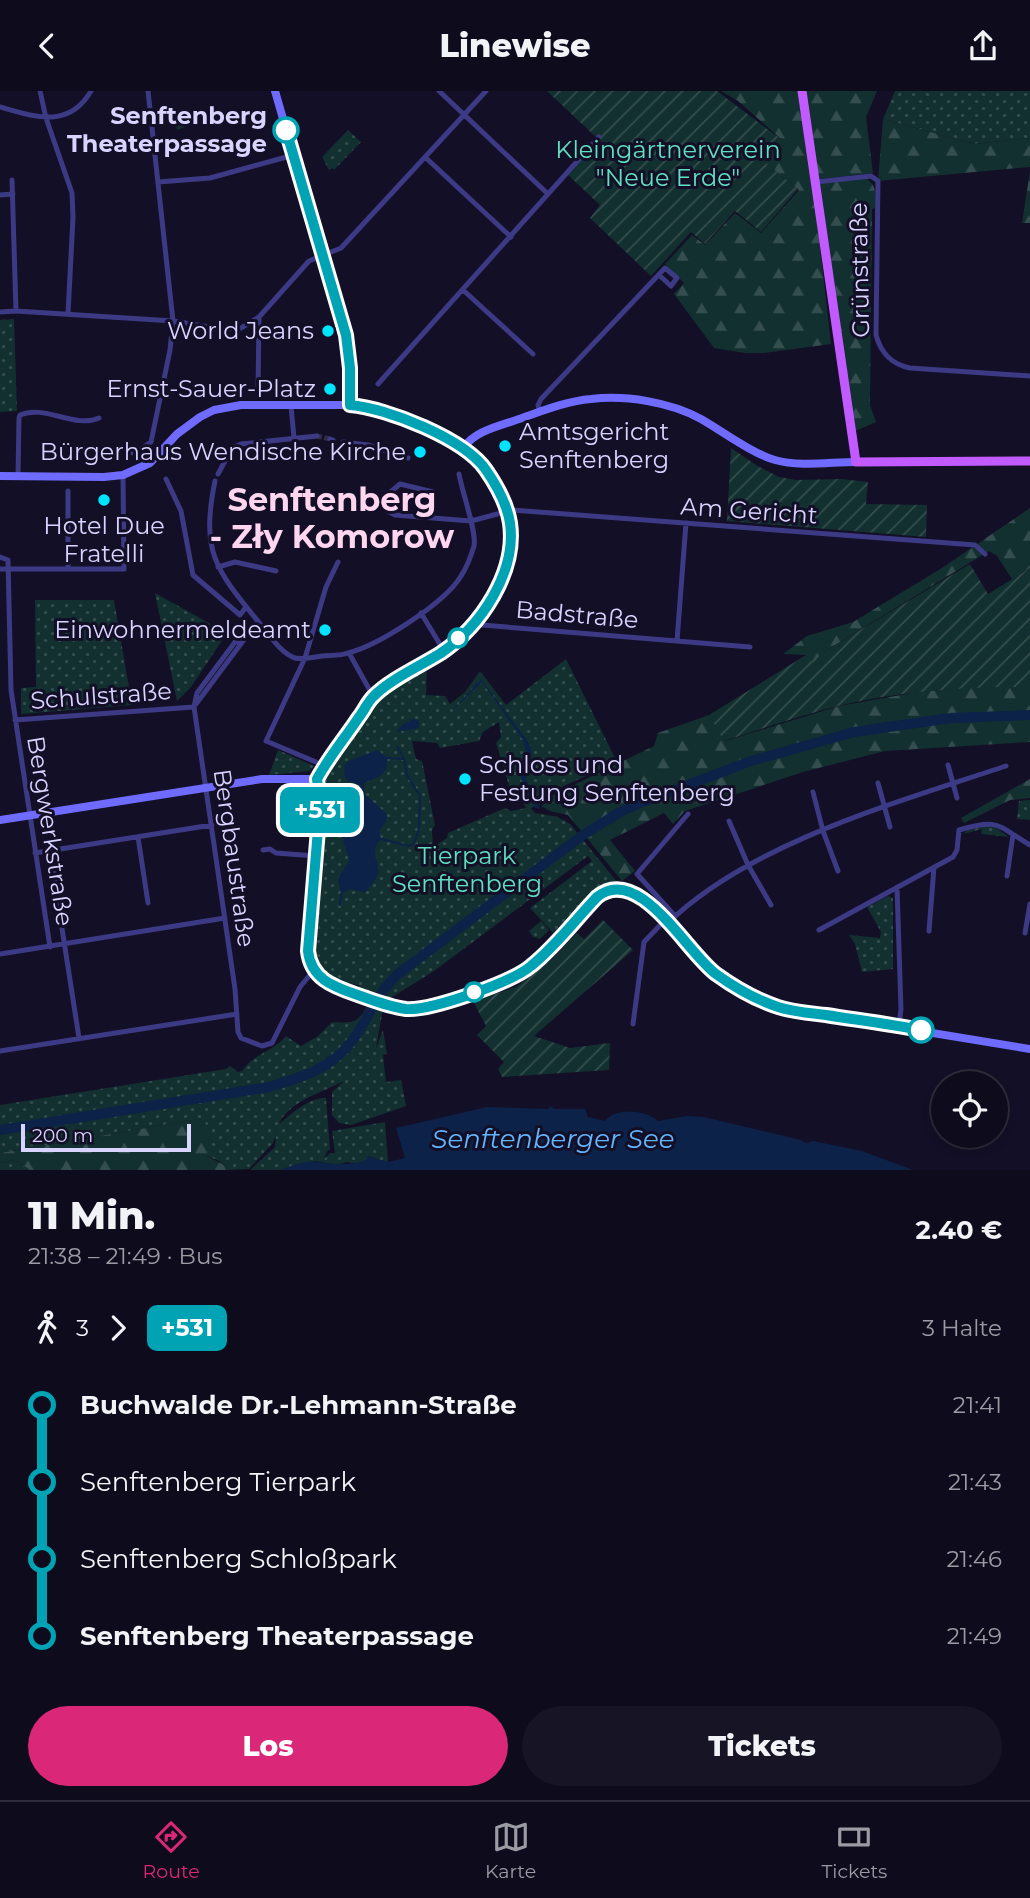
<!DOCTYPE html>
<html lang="de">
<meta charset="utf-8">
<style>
body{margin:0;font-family:Montserrat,sans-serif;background:#171425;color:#f1f3f6;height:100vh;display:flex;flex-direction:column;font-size:26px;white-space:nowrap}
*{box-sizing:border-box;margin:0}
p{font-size:23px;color:#9b9ba3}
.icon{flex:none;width:38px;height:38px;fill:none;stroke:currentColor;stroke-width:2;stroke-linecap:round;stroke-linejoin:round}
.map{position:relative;height:1079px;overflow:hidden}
.drawer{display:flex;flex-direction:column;background:#0e0b1c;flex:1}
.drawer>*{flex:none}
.badge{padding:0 14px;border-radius:10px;font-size:24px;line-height:46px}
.controls{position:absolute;left:931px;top:980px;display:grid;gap:14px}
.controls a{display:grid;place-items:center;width:77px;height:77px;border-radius:50%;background:#0e0b1c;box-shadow:0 4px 10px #0003,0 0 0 2px #2e2b3b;font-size:35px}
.scale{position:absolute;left:21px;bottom:18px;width:170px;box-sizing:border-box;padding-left:7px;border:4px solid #d9d4ff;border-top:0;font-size:19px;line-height:24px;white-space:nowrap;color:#d9d4ff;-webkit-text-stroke:5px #130f26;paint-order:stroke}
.map>.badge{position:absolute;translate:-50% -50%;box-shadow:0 0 0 4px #fff}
.legs{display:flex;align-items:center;gap:10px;height:77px;padding:0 28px;font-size:23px}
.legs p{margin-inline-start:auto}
.overview{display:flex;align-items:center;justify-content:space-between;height:119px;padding:0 28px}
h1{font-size:38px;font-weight:800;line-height:52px}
.primary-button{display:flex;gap:14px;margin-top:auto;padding:14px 28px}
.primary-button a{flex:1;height:80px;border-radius:42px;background:#db2777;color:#fff;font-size:28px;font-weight:800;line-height:80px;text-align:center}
.primary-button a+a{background:#171425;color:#f1f3f6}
ul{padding:0 28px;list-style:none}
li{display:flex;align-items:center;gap:24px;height:77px;font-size:26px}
li i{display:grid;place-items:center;width:10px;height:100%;margin:0 9px;background:currentColor}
li i::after{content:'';width:18px;height:18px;margin:-9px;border:5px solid;border-radius:50%;background:#0e0b1c}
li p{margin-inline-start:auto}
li:first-child i{background:linear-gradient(#0000 50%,currentColor 0)}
li:last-child i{background:linear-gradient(currentColor 50%,#0000 0)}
header{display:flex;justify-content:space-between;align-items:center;height:91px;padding:0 28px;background:#0e0b1c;font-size:32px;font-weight:800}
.tab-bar{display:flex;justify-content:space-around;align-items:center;height:98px;border-top:2px solid #2e2b3b;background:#0e0b1c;font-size:19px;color:#9b9ba3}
.tab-bar a{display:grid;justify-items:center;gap:4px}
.tab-bar .on{color:#db2777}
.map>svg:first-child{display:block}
</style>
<header><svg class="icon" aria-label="back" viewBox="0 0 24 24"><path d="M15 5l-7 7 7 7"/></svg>Linewise<svg class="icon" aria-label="share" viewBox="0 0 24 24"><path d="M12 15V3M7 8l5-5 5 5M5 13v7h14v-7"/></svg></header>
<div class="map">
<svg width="1030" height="1079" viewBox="0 0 1030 1079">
<defs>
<pattern id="grass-dots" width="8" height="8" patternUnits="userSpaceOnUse" patternTransform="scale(1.75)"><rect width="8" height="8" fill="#12302f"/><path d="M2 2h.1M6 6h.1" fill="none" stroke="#344d4e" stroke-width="1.8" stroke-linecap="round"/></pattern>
<pattern id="forest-firs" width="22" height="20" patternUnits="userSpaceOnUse" patternTransform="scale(1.75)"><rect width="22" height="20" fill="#12302f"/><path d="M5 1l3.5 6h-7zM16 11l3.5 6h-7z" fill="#344d4e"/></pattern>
<pattern id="garden-furrows" width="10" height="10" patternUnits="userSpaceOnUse" patternTransform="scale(1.75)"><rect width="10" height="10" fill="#12302f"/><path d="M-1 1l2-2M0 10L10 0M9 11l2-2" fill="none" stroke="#344d4e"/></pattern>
</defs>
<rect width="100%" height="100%" fill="#130f26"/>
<path fill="url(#grass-dots)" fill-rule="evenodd" d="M895,0H1030V47L974,53L883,28Z
M348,39L361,51L334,79L333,77L329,79L322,66Z
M14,228L17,320L0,321V229Z
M155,502L209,532L225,545L191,596L177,610Z
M35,509H114L132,614L21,623V597L36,596Z
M566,568L617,671L546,703L547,710L531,717L535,722L558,726L570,733L618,792L594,800L553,842L530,817L592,770L588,765L434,880L389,908L359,900V894L349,893L348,899C333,893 319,884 312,869L319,692L373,611L384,600L425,575L427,577L426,604L445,605L450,613L465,601L480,580L506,614ZM499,631L501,646L496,652L511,701L518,704L526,717L511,720L505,717L448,742L447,747L433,756L432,739L435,734L422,670L416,668L412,650L437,652L440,657L479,650L483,641Z
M278,659L314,675L309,680L269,684Z
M1030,709V729L1017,728L1019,710Z
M992,734L1009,746L981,743L982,738L963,743L968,739Z
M888,805L893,807V878L862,881L855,853L849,844L880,847L881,841L867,816Z
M541,830L549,839L540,848L533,846L529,840Z
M368,913L383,918L376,957L383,939L387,963L383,964L386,991L401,989L406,1015L351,1034L339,1032L332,1024V1001L344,990C323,1001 289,1010 279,1033C290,1024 309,1006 326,1007L330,1059H328L323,1069L330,1062H335L332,1040L385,1031L388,1072L368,1065L366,1070L356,1073L347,1071L337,1074L315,1070L280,1079H250L275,1056L276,1043L273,1052L249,1078L227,1079C223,1070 215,1068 207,1065L204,1027L0,1062V1014L226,978L230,975L238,981L242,980C253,963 274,960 286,945L301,955L318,945L332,931C353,932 358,933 368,913Z
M15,1069L30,1079H0V1072Z"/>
<path fill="url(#forest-firs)" d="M721,0H800L808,50L831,253L764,262H745L714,257L674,203L684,192L665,173L692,144L705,154L735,122L761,142L799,99L762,69L781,48L738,10Z
M805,0H877L866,26L873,82L819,88Z
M883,28L974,53L1030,47V76L878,90Z
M1030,80V132H1022Z
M865,87C878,94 875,104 875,117L872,118L870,314L876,331L853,341L819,92Z
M1030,417V477L1012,488L997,465L989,460L822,562L814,572L806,564L783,563L807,545L853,531L942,477Z
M982,595L1030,596V651L885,660L803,681L685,720L673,733L664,722L610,749L635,780L622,790L568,724L550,720L541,715L549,710L551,705L654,655L658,642L709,624L725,650L839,615L918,601Z
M1030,688V707L1010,709L964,732L961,727Z
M204,1027L210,1049L207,1065L224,1074L227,1079H30L15,1069L0,1072V1062Z"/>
<path fill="url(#garden-furrows)" d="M547,0H717L782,49L761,68L798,98L761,141L735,120L705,153L691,141L651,185L590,127L600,114L568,84L599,49Z
M731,357L756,374L779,386L796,389L841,388L868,391L866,413L927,414L926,446L727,430Z
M970,473L988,503L1030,477V596C966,595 900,600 838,615C799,625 762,638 724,650L709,624L806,564L814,571L822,562Z
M603,829L633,859L534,945L570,957L610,952L609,979L502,986L498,978L504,971L477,944L486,935L473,910L516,896L552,868L577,842L584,848Z"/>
<path fill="#12302f" d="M192,20L196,32L177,39L173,26Z"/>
<path fill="#0c2248" d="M481,588L529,652L532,662L526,688L540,718L535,717L521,688L527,666L523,649L482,591L450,622Z
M413,628L419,629V637L397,641L402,634Z
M378,659L387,667C388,684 378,686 364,692V703L387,723L386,731L379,740L381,748C369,760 379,767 378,781C377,788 370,796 365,801L350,798L344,801L340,798L338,788L349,770C348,760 342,753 343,742C344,724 359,712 360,693L349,691L345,686L344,675L348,670Z
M550,1015L554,1018H585L588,1026L605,1030C616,1016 646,1019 658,1030L686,1025L704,1026L801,1049L806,1052L813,1050L862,1060L913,1079H280C291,1075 306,1069 318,1071C334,1073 351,1075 366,1069L367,1065L388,1071L405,1067L396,1037L487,1016L548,1018Z"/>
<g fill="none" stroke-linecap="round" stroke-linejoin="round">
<path stroke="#0c2248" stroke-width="2" d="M387,667L403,668
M381,748L409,755L414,753L419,737L420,705L407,684L404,668L397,655
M340,814L342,800"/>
<path stroke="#0c2248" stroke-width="10" d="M0,1039L269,996C300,987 331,978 352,950C369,927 377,902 398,883L583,744L620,721L640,712L751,670L854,641L951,627L1030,624"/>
<path stroke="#312d47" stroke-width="5" stroke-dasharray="5 2.5" stroke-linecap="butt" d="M317,345L330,348"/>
<path stroke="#3d3a85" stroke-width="5" d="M40,0L46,27L72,102L73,126L68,223
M439,0L548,103
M0,16C35,26 69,38 91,0
M425,66L511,146
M12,89L16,220
M158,91L210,87L294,64
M816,91L871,85L878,90L876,244C881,262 891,273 910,277L1030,285
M0,104L13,103
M463,199L533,263
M0,221L16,220L173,230L222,238L241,237L259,226L309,170L341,157L486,0
M378,293L599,46
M258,301L259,226
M291,315L294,347
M540,321L538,314L541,308L665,177L677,187L671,195L659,184
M330,348L333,349
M343,351L368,354L408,367
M128,361L135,362L151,351L170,259L173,230L148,0
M218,383L232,357L241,353L317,345
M18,385L19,327L20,324C44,313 75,338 99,327
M166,388L181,420L193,484L240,524L246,516
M215,390C200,463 217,480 261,534C269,544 282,563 295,567C303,569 313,566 322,565C330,564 340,565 348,562C379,554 445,512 461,485C467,476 471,465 474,455C477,441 462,401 459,383
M429,427L433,401L400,393L387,404L386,419L395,424L471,430L512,419L975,454L985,463
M0,466L8,469L11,599L50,856
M218,476L235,471L276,480
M68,477V400
M0,478H124L123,384
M421,522L444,560
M475,531L482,534L750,556
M677,550L686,432
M241,551H235L197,602L194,616L235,898L238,941L241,947L262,955L272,952L300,896L314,879
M349,562L373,605
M196,613L258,530
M15,629L194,616
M316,671L266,650L305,567L326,496L338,471
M948,674L957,707
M878,692L890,736
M813,701L823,740L838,780
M729,730L748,774L771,814
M138,746L148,812
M263,759L270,758L276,762L316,765
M50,760L79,947
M35,762L212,734
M1007,785L1013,744
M897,796L901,918L899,935
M675,825L637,783L688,723
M668,832C750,752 898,711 1006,675
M819,839L953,766L957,759L959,739C999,727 996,734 1030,754
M929,840L934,776
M1025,842L1030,813
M0,863L225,827
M633,933L644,851L665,829
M0,960L237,923"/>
<path stroke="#6f6bff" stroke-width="8" d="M275,0L346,246L350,314
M463,357C476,339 500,335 519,328C542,320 567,310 591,308C626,304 670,311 701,328C722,340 753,363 775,369C800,376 830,371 856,371
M0,385L104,386L123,384L150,372L177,343L200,326L214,319L241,314H350L373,317L415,333L463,357L475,365L498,398L510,430L509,463L500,490L489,512L469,538L444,560L373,605L317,688L320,714L312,810L309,869L316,882L332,895L384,913
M0,729L262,688H317
M387,914L405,918L421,917L516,886L543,865L597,806L613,799L635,802L713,881L728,892L771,913L792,919L1030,958"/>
<path stroke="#c25bff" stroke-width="9" d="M802,0L856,371L1030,370"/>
</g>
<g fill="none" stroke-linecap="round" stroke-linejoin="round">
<defs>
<path id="line-1" d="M286,39L346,244L350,277V314C387,317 465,348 486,379C497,395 507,412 510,432C517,481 481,535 441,562C422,574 389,589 374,605C368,610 364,620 359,626C345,647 329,666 317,688L320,714L308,860C311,887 332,895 355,903C372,909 389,916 406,918C431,920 512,891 531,875C556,855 575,829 597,806C639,772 687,862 716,883C734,896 757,909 778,916C793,921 810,922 826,924C858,929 889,933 921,939"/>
</defs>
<use href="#line-1" stroke="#fff" stroke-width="16"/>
<use href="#line-1" stroke="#00a3b4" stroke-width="10"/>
</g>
<g fill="#fff" stroke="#00a3b4" stroke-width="3.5">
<circle cx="286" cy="39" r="12"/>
<circle cx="458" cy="547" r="9"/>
<circle cx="474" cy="901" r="9"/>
<circle cx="921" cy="939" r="12"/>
</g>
<g fill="#00e5ff" stroke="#130f26" stroke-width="2.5">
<circle cx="328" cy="240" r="7"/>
<circle cx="330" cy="298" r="7"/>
<circle cx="505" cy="355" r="7"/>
<circle cx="420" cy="361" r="7"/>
<circle cx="104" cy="409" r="7"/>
<circle cx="325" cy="539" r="7"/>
<circle cx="465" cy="688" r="7"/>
</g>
<g text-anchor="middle" stroke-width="6" stroke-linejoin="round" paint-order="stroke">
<g font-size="24" font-weight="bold" fill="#d9d4ff" stroke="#130f26" text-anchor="end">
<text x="267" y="33">Senftenberg<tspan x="267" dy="28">Theaterpassage</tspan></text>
</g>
<g font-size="24" fill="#5fe0c0" stroke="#130f26">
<text x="668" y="67">Kleingärtnerverein<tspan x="668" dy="28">"Neue Erde"</tspan></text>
<text x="467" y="773">Tierpark<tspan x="467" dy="28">Senftenberg</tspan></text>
</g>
<g font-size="24" fill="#d9d4ff" stroke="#130f26">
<text transform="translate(860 179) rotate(-91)" y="8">Grünstraße</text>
<text transform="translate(749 420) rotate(4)" y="8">Am Gericht</text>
<text transform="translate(577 524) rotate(5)" y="8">Badstraße</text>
<text transform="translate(101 605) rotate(-4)" y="8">Schulstraße</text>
<text transform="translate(50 740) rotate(81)" y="8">Bergwerkstraße</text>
<text transform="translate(234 767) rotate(82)" y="8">Bergbaustraße</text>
</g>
<g font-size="24" fill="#d9d4ff" stroke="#130f26" text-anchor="end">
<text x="314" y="248">World Jeans</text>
<text x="316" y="306">Ernst-Sauer-Platz</text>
<text x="519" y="349" text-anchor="start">Amtsgericht<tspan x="519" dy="28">Senftenberg</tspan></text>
<text x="406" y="369">Bürgerhaus Wendische Kirche</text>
<text x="104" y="443" text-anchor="middle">Hotel Due<tspan x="104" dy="28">Fratelli</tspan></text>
<text x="311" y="547">Einwohnermeldeamt</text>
<text x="479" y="682" text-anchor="start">Schloss und<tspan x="479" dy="28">Festung Senftenberg</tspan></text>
</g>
<g font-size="26" font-style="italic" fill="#62b6ff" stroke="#130f26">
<text x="553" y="1057">Senftenberger See</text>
</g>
<g font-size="32" font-weight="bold" fill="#ffd6f0" stroke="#130f26">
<text x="332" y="420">Senftenberg<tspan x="332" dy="37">- Zły Komorow</tspan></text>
</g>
</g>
</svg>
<div class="controls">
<a><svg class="icon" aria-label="locate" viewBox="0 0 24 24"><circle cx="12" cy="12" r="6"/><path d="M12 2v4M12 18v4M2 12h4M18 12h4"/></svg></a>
</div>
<div class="scale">200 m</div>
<b class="badge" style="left:320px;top:719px;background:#00a3b4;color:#fff">+531</b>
</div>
<section class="drawer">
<div class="overview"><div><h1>11 Min.</h1><p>21:38 – 21:49 · Bus</p></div><b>2.40 €</b></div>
<div class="legs"><svg class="icon" aria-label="walk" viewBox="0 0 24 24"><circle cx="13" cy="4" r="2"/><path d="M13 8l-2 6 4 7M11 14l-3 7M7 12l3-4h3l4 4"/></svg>3<svg class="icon" aria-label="forward" viewBox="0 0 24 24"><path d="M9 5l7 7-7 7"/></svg><b class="badge" style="background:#00a3b4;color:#fff">+531</b><p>3 Halte</p></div>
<ul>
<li><i style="color:#00a3b4"></i><b>Buchwalde Dr.-Lehmann-Straße</b><p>21:41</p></li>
<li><i style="color:#00a3b4"></i><span>Senftenberg Tierpark</span><p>21:43</p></li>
<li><i style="color:#00a3b4"></i><span>Senftenberg Schloßpark</span><p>21:46</p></li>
<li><i style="color:#00a3b4"></i><b>Senftenberg Theaterpassage</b><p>21:49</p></li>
</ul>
<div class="primary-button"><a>Los</a><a>Tickets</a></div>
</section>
<nav class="tab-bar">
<a class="on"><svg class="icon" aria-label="directions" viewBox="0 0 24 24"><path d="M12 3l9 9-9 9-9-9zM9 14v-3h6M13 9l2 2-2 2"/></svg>Route</a>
<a><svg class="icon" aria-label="map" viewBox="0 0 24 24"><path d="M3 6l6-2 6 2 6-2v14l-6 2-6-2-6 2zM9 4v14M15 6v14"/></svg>Karte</a>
<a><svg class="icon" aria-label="tickets" viewBox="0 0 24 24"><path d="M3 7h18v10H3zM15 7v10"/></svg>Tickets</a>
</nav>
